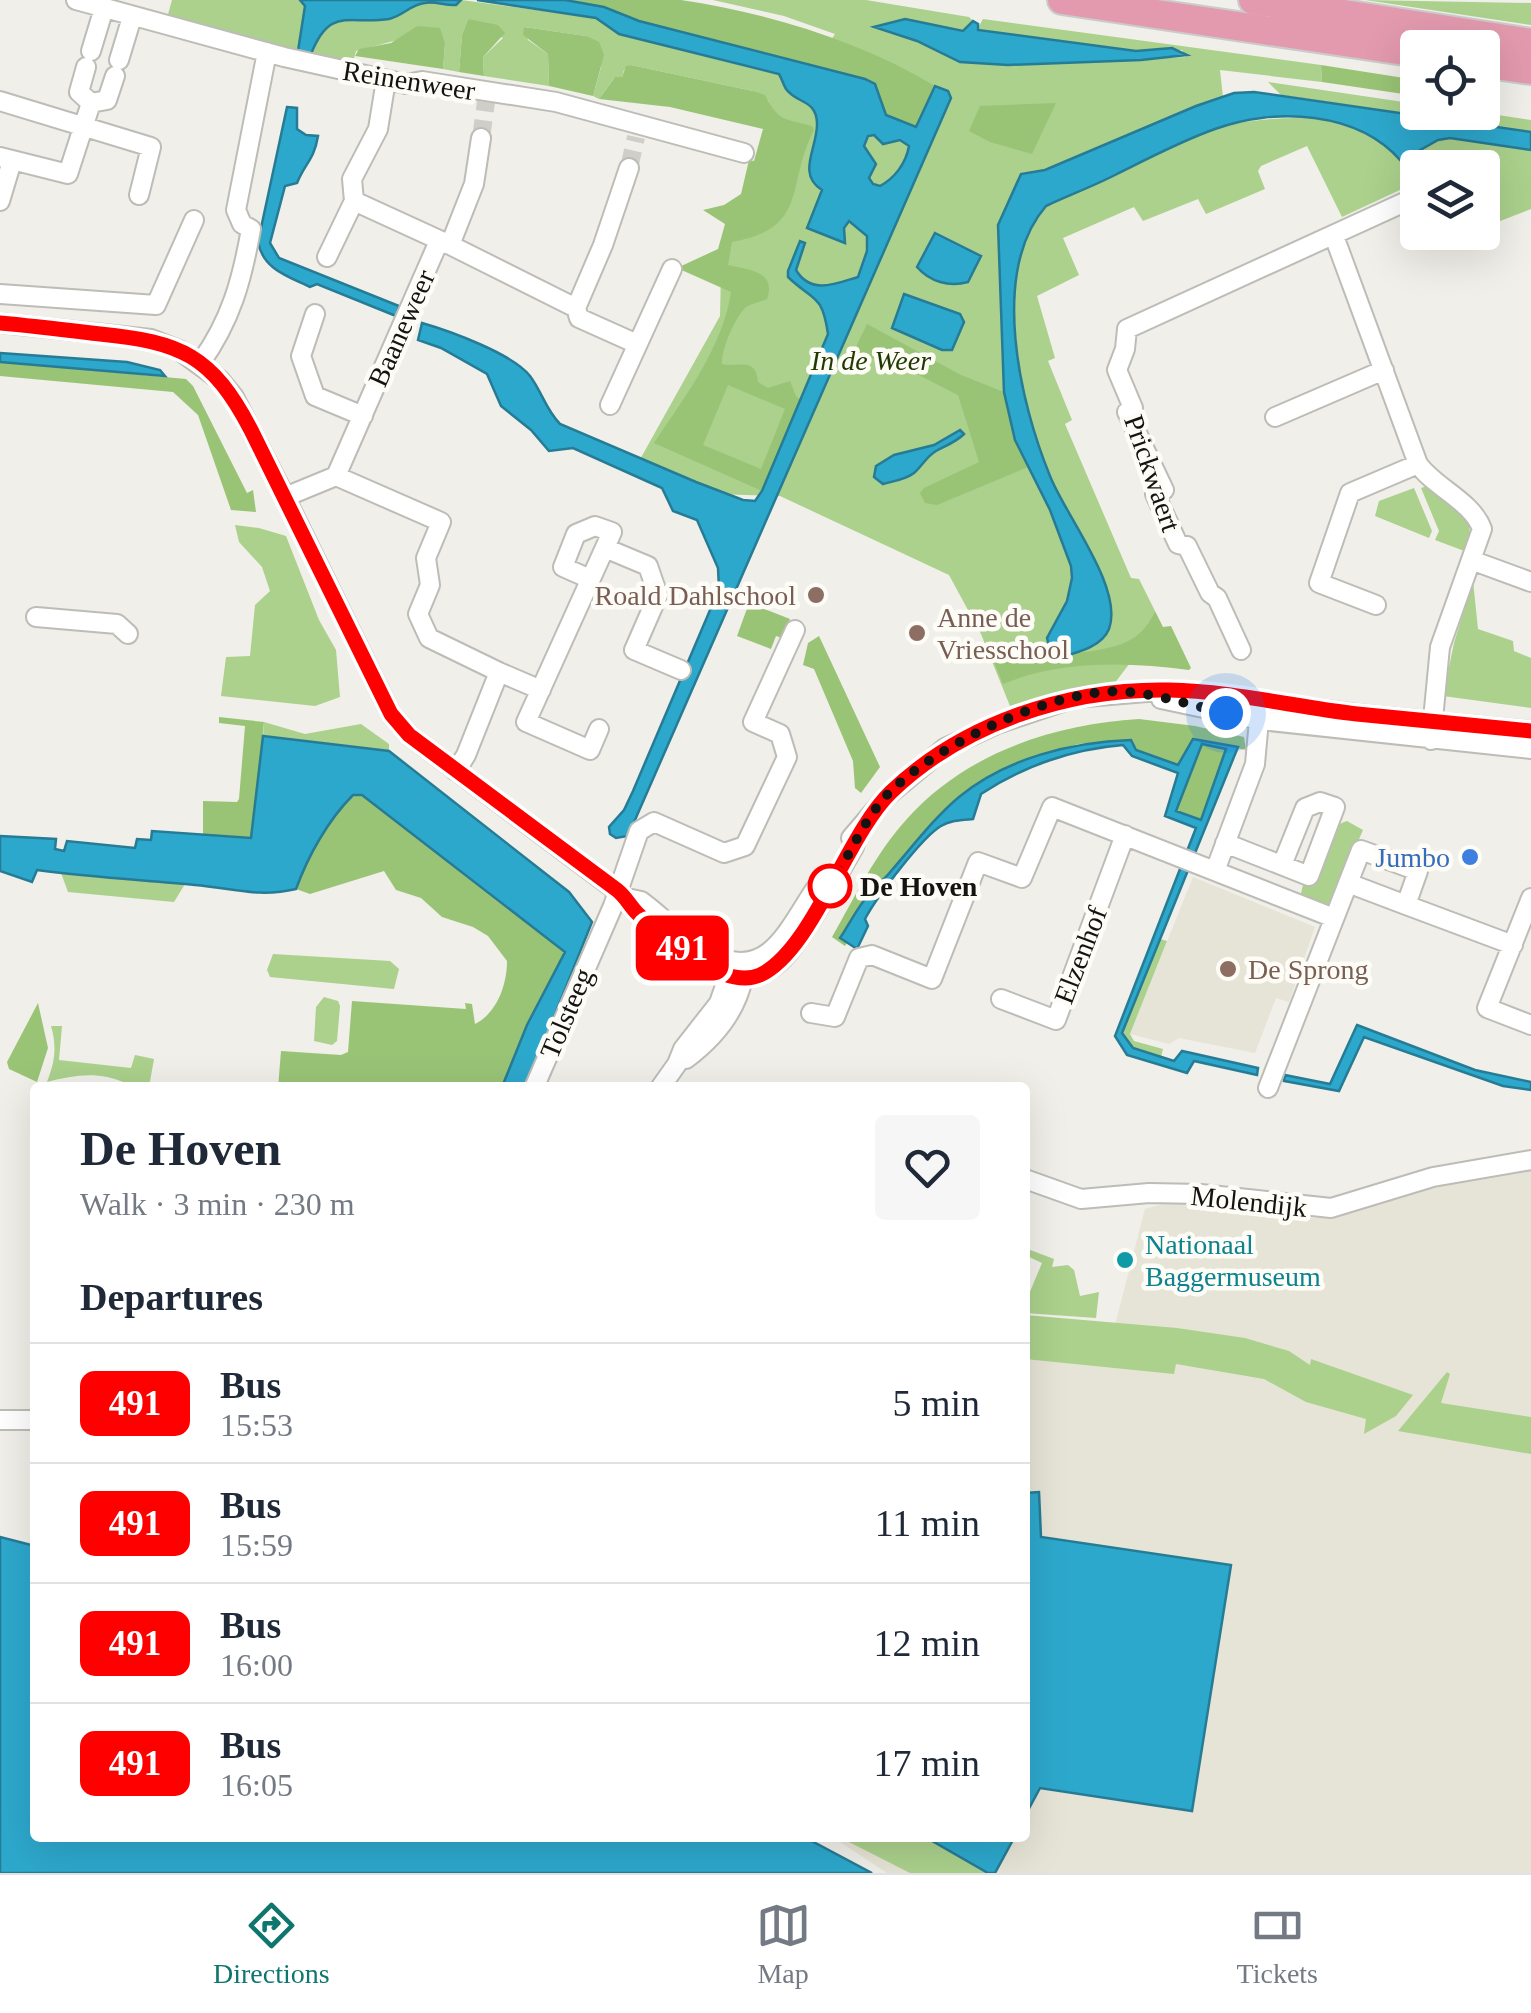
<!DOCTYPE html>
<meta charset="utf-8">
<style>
body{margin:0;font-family:"Times New Roman",serif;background:#f6f6f7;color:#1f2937;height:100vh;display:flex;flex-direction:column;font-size:38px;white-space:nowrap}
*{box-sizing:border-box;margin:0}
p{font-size:32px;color:#747a83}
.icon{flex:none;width:55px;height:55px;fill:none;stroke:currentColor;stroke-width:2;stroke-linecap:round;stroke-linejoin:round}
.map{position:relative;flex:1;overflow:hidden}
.side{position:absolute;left:30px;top:1082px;width:1000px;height:760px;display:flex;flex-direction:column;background:#fff;border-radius:10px;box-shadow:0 10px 40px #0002}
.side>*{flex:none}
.badge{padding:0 20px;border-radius:15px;font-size:35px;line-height:65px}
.fabs{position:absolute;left:1400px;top:30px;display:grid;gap:20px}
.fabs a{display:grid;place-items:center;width:100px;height:100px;border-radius:10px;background:#fff;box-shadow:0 10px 40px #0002;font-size:50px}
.you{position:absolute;width:50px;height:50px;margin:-25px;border:8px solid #fff;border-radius:50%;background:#1a73e8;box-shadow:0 0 0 15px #1a73e833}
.map>.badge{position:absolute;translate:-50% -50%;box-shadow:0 0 0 5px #fff}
h2{padding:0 50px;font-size:38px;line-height:90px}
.round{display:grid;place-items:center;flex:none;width:105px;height:105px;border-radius:10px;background:#f6f6f7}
.head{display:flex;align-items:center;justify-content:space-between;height:170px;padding:0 50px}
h1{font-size:48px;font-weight:800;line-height:75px}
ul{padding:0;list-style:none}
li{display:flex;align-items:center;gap:30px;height:120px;padding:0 50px;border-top:2px solid #e0e1e3}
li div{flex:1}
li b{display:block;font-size:38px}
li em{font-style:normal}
li .badge{min-width:110px;font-weight:700;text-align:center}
.tab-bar{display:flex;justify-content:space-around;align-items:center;height:140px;border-top:2px solid #e0e1e3;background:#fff;font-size:28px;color:#747a83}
.tab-bar a{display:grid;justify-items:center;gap:5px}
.tab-bar .on{color:#0f766e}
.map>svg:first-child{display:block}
</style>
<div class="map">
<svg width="1531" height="1873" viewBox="0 0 1531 1873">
<rect width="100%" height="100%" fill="#f0efe9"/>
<path fill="#e6e4d6" d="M1193,877L1315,927L1289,1002L1276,998L1255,1053L1179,1038L1169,1044L1130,1034Z
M1531,1163V1873H887L834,1838H1025V1341L1109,1348L1145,1209L1200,1193L1314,1218L1466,1171Z"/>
<path fill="#abd18c" d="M172,0H300L305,6L298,51L167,18Z
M461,0L596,18L619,34L779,74L794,94L835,34L784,16L713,0H866L969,17L973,21L964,31L905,19L876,27L917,41L960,62L1008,65L1186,57L1182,50L1136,51L977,30L983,19L1321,65L1322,82L1220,70L1226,125C1289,115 1356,108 1401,161L1438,140L1450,138L1531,150V209L1495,223L1483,195L1482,168L1467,167L1463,161L1448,167L1418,168L1417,182L1342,217L1307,146L1261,166L1258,171L1265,189L1206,214L1198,199L1143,221L1134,207L1063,238L1079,275L1037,296L1055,358L1048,361L1072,420L1065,424L1131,578L1139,579L1155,611L1148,628L1139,637L1136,655L1114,684L1069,689L1010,706L981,634L949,575L780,496L711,494L638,463L720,316L721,273L773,114L768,100L753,91L631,65L624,70L622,77L614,78L599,99L593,96L601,67L586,36L524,27L528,40L548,54L549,86L484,76L483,57L503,38L468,19L462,35L459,72L443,69L445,44L417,26L401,39L356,51L353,62L311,54C330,6 348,25 389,19C403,16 411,4 425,3C435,1 445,6 456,5Z
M1365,0L1531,3V25Z
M1268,82L1417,104L1418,112H1478L1531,120V132L1281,95Z
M1431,485C1457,507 1478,514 1467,552L1435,540L1439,531L1421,488Z
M1414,488L1432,531L1429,538L1375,516L1379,501Z
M235,525L259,528L286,536L319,620L336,650L340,697L315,706L221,696L226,657L250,656L255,605L270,591L262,567L239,542Z
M1473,581L1478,629L1513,641L1514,651L1531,658V708L1443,696L1454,643Z
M264,722L305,734L361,724L389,744V751L263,736Z
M1347,821L1363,830L1330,906L1301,894C1305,872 1324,827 1347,821Z
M61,873L185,884L174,902L68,892Z
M1160,939L1167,941L1130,1034L1134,1041L1163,1049L1161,1057L1132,1048L1121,1033Z
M273,954L390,961L399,969L394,989L270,977L267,970Z
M324,997L338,1001L340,1006L337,1041L332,1045L314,1041L316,1007Z
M51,1026H62L59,1060L131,1068L135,1055L154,1059L149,1087C133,1088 122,1080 107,1077C86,1073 68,1077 47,1082C55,1062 57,1046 51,1026Z
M1025,1248L1054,1259L1052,1267L1068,1265L1074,1270L1080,1296L1099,1292L1096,1318L1025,1313V1293L1029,1294L1042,1263L1025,1255Z
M1025,1315L1177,1328L1245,1338L1289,1351L1310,1365L1311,1359L1413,1395L1396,1416L1364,1434L1366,1419L1306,1402L1264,1379L1176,1364L1174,1374L1025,1359Z
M1447,1372L1450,1374L1441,1403L1531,1417V1454L1398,1431Z
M841,1838H927L988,1873H910Z"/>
<path fill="#99c475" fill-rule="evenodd" d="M565,0C602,0 644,0 681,0C768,13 860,41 935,86L917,127L886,115L870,80L639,21L604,7Z
M468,19L498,25L505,33L483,57L484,76L459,72L462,35Z
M417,26L440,28L445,44L443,69L355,56L359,49L391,43Z
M524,27L586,36L599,42L604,55L593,96L549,86L548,54L523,35Z
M631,65L753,91L765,95C779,122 783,118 812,126L814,130C785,186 810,228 732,242L728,265C747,270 777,270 767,299C761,302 748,304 744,309C734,320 721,350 722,364C738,368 756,356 758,382L768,388L790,381L796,396L801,400L762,491L654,443C684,398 723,347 731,292L677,268L718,249L725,224L703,210L724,205L741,194L749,160L754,161L763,129L670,107L599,99L615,77H622L626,66ZM728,385L785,409L761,469L703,445Z
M1321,65L1417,80V96L1322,82Z
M1056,103L1032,154L990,142L969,131L980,106Z
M867,324L961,375L1004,392L1015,440L1028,467L937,505L925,503L920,493L924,488L979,462L958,395L905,368L853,353Z
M0,362L186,379L193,386L247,493L253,490L256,512L231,510L198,415L173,392L0,376Z
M749,603L790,619L782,638L776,636L771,649L737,636Z
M1155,611L1163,627L1171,626L1191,668L1189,670C1128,662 1061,660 1003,684L987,645L1024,655L1051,654L1058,658C1097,646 1136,655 1155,611Z
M819,636L880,767L861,793L855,788L853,761L814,669L803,665L808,643Z
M219,717L264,722L251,838L203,836V801L237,802L239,799L245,726L219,723Z
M1139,719L1195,726L1244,737L1246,750L1193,739L1178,765L1136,750L1131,740L1078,744L1019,763L960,797L867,895L841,938L847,943L845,946L832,937C855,897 875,854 906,820C964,754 1053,724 1139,719Z
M1203,744L1226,749L1202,820L1176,812Z
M362,794L565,952L527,1025L502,1087L278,1088L281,1051L341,1055L348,1052L352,1001L466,1009L465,1003L472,1004L475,1024C497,1013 507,985 507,961L488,936L473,927L442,917L421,898L396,890L384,871L310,894L296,889C308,856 328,820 353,795Z
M38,1003L48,1048L37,1082L9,1069L7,1062Z"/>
<path fill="#2da8cd" stroke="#267b95" stroke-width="2.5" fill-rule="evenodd" d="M300,0H461L456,5C445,6 436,1 425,3C411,4 403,16 389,19C348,25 330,6 311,54L298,51L305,6Z
M477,0H565L604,7L639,21L865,79L875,84L886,115L916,127L935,86L948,91L951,98L628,836L616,838L610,834L609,827L624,810L633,791L719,589L718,568L697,520L673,511L662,488L573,448L549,451L531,430L501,406L487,374L441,348L418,340L422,323C450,331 513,354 530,376C542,392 546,410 560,424L696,482L743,500L755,501L762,491L828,334C822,293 814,302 788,277V271L800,241L805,243L796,270C811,295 835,284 858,277L867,251V236L849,221L844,228L845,243L807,228L822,190C796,174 818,147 817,123C816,99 797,104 786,89C783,84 782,79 779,74L619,34L596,18ZM874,135L883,144L900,140L909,146C906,163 895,178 880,186L873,184L869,178L876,164L864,146L868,136Z
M905,19L963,31L973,21L978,24V30L1136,51L1172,48L1187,55L1141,60L1008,65L960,62L917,41L874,27Z
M1254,92L1531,132V150L1450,138L1438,140L1401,161C1358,111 1275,107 1215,129C1181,141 1149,158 1117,174C1094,186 1069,195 1046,206C989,272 1020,403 1050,476C1065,515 1124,588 1109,629C1101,648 1075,653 1058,658L1051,654L1047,638L1067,601L1072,578L1071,566L1050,510L1015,440L1004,392L998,225L1021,174L1045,170L1196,106L1234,93Z
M287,107L297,108V129L306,135L318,136C314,160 305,163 297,183L285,186L270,243L279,258L399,306L396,316L317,284L310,287C287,276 263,269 258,242Z
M935,233L981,256L968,282C949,287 930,282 917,267Z
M904,294L960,314L964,322L952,350H942L892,328Z
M0,353L127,362L160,370L165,376L0,362Z
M960,430L964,434C956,442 947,445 936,451C926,457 922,466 914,473C905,480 893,481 883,484L874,477L876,466L894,455L934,445Z
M263,736L389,751L569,892L592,922L526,1087H502L527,1025L565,952L362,795H353C328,820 308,856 296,889C258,898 232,888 195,885C142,880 90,877 37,870L32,882L0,871V836L56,839L55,849L64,851L67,841L135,848L137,839L151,840L152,831L251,838Z
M1193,739L1238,747L1122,1033L1133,1048L1174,1061L1182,1051L1258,1068L1257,1075L1194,1061L1187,1073L1127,1055L1115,1036L1196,828L1165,816L1178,773L1132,756L1123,745C1073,749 1023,766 981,794L973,819C962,820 951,820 941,826C922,837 876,898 865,919L868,926L857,949L840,938C850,923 858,906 870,893C876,885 885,879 891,871C913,846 933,819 959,797C1006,758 1072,742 1131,740L1136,750L1178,765ZM1202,744L1226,749L1201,820L1176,811Z
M1357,1025L1475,1070L1531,1082V1090L1503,1086L1364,1037L1339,1091L1284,1081L1285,1075L1330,1084Z
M1039,1492L1041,1537L1231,1565L1192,1811L1040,1788L1025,1816V1493Z
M0,1537L35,1546V1838H806L872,1873H0Z
M927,1838H1014L995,1873H988Z"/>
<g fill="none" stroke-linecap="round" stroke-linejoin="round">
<path stroke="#cfcec9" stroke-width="18" stroke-dasharray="18 9" stroke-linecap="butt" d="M481,138L486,102
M629,168L636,137"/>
<defs>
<path id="minor" d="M76,0L284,57L406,84L422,81L556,102L744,153
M91,51L104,8
M119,60L132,17
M86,67L79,92L91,103
M0,101L151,147L139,195
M0,157L68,174L91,103L107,100L115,76
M0,201L12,161
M354,201L450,245L474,184L481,138
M1334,236L1418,464C1435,488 1472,501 1482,529L1440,647L1431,740
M450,245L576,308L579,318L637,344
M327,257L354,201L352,179L378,129L386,80
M0,294L156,305L194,220
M576,308L603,245L629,168
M315,314L301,356L315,396L363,416
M0,323L151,339L179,350L220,380L234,397L285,497L391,714L409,735L617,891C626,897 630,906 638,914C656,931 690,959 712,971C733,982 759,979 777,964C801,945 837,875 854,847L859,830
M201,362C231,320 242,280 251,229L242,224L236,210L267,52
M610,405L672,269
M1275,417L1384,370
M336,476L441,522L426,558L430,585L418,614L429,638L499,672
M285,497L336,476L439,241
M605,548L648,566L658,595L634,650L681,670
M1471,560L1531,582
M590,579L563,567L576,534L595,526L612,532L526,722L590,750L599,729
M1376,605L1319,583L1350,493L1418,464
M36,617L117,624L128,634
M1241,650L1217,598L1210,593L1187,546L1178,544L1155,494L1164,490L1127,412L1133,408L1117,370L1125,349L1127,329L1418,196
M1161,699L1260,720L1531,749
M456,771L466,755L499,672L541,690
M851,838L887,796L945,748L997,724L1074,698L1171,690L1357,714L1531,731
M1225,843L1309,876L1335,807L1320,802L1305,808L1282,865
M1215,871L1255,764L1260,709
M627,898L641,901C674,925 726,986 769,952C788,937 802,908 816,888
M1531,898L1487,1008L1531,1025
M1406,905L1513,945
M1001,999L1056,1020L1125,835
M811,1013L835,1017L859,958L872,955L932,979L978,862L1022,878L1052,807L1334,918
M686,1059C714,1038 736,1012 743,978L738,968
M534,1088L613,906L639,831L654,822L724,853L745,846L787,757L780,734L753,722L795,630
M660,1088L677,1064L683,1049L719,1003L731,969
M1268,1088C1299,1009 1330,930 1361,850L1418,871L1406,905L1348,883
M1025,1179L1081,1199L1149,1193L1201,1194L1331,1208L1433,1177L1531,1160
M0,1420H35"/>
<path id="highway" d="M1062,0L1418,53
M1253,0L1531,43
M1482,63L1531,70"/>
</defs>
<use href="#minor" stroke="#bdbcb6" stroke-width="22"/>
<use href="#highway" stroke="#cbcbcb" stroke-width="32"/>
<use href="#minor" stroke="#fff" stroke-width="18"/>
<use href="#highway" stroke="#e39aae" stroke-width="28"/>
</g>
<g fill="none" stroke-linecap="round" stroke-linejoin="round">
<defs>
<path id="line" d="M0,323C33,326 66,330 100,334C181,342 212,355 251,430L391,714L409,735L617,890C626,897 630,906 637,913C662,938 724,991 760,975C812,951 847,834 891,792C963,723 1069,688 1169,690C1232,691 1295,707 1357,714C1415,720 1473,725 1531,731"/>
</defs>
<use href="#line" stroke="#fff" stroke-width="22"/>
<use href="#line" stroke="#f00" stroke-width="15"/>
<path stroke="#141311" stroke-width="10" stroke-dasharray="0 18" d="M830,886C849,857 862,823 886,796C932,746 1059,685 1128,692C1161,695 1194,706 1226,713"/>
</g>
<g fill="#8d6e63" stroke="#fefcf6" stroke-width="4">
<circle cx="816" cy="595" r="10"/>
<circle cx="917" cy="633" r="10"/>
<circle cx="1228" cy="969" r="10"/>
</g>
<circle fill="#3f7fe0" stroke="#fefcf6" stroke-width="4" cx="1470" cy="857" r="10"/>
<circle fill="#fff" stroke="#f00" stroke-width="5" cx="830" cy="886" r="20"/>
<circle fill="#0f9aa8" stroke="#fefcf6" stroke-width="4" cx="1125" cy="1260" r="10"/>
<g text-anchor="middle" stroke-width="9" stroke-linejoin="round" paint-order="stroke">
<g font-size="28" fill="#141311" stroke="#fefcf6">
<text transform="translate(409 80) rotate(9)" y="10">Reinenweer</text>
<text transform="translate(401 328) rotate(-66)" y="10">Baaneweer</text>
<text transform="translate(1153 473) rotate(71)" y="10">Prickwaert</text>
<text transform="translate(1080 955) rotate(-69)" y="10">Elzenhof</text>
<text transform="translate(566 1013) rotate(-67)" y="10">Tolsteeg</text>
<text transform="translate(1249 1201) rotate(6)" y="10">Molendijk</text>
</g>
<g font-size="28" font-style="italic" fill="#1f3900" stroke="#fefcf6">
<text x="871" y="370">In de Weer</text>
</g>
<g font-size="28" fill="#785e54" stroke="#fefcf6" text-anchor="start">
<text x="796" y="605" text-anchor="end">Roald Dahlschool</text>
<text x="937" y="627">Anne de<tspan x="937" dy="32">Vriesschool</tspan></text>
<text x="1248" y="979">De Sprong</text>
</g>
<g font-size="28" fill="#366cbe" stroke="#fefcf6" text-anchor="end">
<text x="1450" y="867">Jumbo</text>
</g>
<g font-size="28" font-weight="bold" fill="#141311" stroke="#fefcf6" text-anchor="start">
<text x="860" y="896">De Hoven</text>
</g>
<g font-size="28" fill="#0d838f" stroke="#fefcf6" text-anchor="start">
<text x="1145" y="1254">Nationaal<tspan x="1145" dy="32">Baggermuseum</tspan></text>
</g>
</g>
</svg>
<div class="fabs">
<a><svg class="icon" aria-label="locate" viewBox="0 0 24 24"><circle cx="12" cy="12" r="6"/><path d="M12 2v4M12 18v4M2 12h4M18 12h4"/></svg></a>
<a><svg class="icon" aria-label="layers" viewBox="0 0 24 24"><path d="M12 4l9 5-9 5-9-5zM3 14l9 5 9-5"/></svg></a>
</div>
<div class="you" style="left:1226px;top:713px"></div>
<b class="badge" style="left:682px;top:948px;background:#f00;color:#fff">491</b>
<section class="side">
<div class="head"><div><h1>De Hoven</h1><p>Walk · 3 min · 230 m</p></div><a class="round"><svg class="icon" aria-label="heart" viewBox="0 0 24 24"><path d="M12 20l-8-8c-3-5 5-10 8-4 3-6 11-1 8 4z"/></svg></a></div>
<h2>Departures</h2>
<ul>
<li><span class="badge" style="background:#f00;color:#fff">491</span><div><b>Bus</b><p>15:53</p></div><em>5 min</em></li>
<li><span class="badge" style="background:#f00;color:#fff">491</span><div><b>Bus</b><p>15:59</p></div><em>11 min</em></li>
<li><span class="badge" style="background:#f00;color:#fff">491</span><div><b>Bus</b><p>16:00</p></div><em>12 min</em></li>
<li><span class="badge" style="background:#f00;color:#fff">491</span><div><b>Bus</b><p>16:05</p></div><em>17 min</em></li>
</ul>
</section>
</div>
<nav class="tab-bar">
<a class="on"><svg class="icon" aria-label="directions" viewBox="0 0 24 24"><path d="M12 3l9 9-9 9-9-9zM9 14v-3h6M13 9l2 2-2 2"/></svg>Directions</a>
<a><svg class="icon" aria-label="map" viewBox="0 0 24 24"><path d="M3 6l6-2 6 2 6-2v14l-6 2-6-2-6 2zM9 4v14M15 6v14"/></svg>Map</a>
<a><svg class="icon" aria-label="tickets" viewBox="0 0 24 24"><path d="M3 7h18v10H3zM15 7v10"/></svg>Tickets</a>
</nav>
